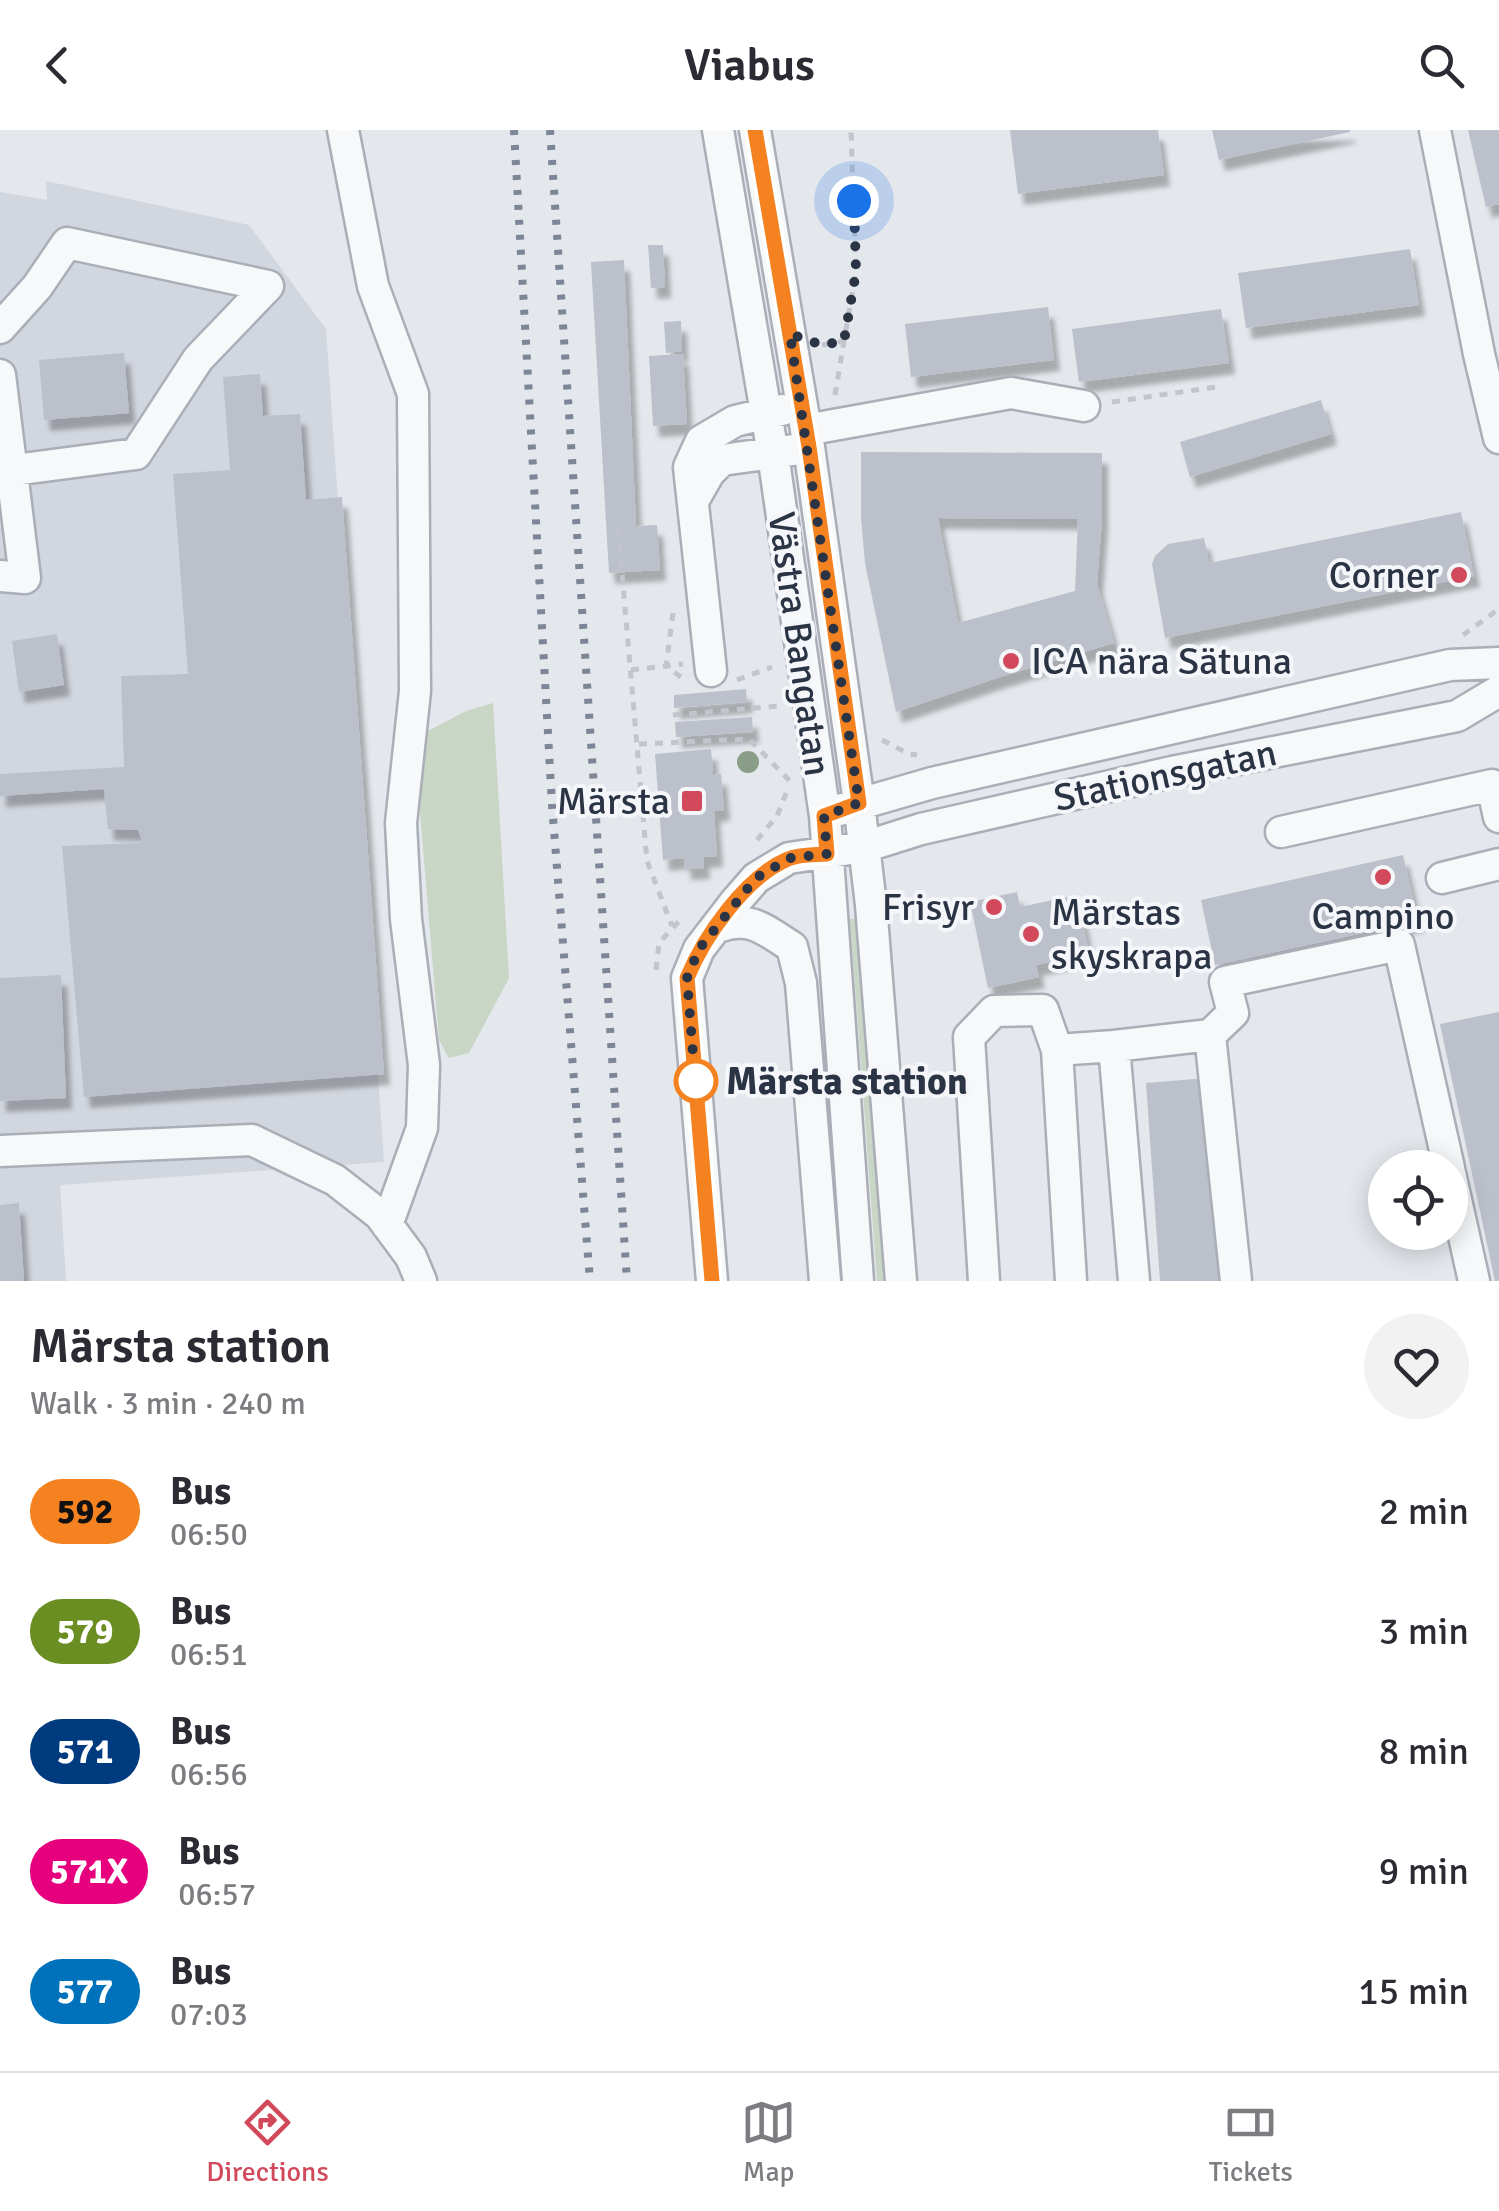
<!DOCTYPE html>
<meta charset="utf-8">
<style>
body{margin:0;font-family:Signika,sans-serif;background:#f2f2f3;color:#2b2b33;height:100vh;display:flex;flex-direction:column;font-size:38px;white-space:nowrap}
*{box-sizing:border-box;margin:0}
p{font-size:32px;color:#7c7c81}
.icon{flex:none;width:55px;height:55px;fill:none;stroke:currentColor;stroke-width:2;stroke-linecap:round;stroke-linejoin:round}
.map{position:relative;height:1151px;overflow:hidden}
.sheet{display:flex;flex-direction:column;background:#fff;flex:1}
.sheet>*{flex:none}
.badge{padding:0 20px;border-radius:32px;font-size:35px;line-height:65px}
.controls{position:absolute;left:1368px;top:1020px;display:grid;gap:20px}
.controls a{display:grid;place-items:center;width:100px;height:100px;border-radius:50%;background:#fff;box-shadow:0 5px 25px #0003;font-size:50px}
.you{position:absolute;width:50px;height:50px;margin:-25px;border:8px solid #fff;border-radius:50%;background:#1a73e8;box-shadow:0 0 0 15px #1a73e833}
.map>.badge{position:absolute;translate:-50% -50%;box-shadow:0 0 0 5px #fff}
.round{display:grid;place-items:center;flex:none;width:105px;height:105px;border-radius:52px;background:#f2f2f3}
.headline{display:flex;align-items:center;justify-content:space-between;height:170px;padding:0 30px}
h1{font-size:48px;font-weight:600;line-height:75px}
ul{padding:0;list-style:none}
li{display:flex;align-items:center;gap:30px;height:120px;padding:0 30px}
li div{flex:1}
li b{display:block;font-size:38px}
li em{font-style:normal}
li .badge{min-width:110px;font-weight:700;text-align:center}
header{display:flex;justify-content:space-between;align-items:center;height:130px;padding:0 30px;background:#fff;font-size:45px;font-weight:600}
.menu{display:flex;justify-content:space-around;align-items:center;height:140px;border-top:2px solid #e1e1e2;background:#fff;font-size:28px;color:#7c7c81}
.menu a{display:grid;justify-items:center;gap:5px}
.menu .on{color:#d1495b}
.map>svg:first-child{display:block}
</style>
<header><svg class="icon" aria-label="back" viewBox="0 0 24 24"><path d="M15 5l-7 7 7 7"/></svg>Viabus<svg class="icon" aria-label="search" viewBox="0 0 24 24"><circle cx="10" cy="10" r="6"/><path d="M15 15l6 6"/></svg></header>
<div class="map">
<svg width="1499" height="1151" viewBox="0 0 1499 1151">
<defs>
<filter id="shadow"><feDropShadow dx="6" dy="11" stdDeviation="2.5" flood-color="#0004"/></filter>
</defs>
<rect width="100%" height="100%" fill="#e4e7ec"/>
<path fill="#d2d6de" d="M46,51L249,95L326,199L384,1032L60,1055L66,1151H0V62L47,70Z"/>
<path fill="#c9d6c5" d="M493,573L509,848L469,923L449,928L439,910L416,634L424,603L466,581Z
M865,788L893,1151H877L850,789Z"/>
<path fill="#bbc0ca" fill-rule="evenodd" filter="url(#shadow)" d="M1010,0H1158L1164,45L1018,64Z
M1212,0H1350V2L1219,30Z
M1468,0H1499V74L1486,77Z
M648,115H663L665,157L651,158Z
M1410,119L1419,175L1246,198L1238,143Z
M624,130L636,396L657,395L660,440L609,443L591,132Z
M1048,177L1054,230L911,247L905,194Z
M1221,179L1229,233L1079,252L1072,199Z
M681,191L682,221L666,223L664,192Z
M124,223L129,283L44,290L39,230Z
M683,224L687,294L653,296L649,226Z
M260,244L263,286L300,284L306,370L342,367L384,944L84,967L62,716L143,713L138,700L108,699L104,659L0,666V644L124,637L121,546L188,544L173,344L230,340L223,247Z
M1321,270L1331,304L1190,347L1180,312Z
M861,322L1102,323V389L1097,454L1114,513L1003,546L896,582L865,433L861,387ZM938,388L1078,389L1075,461L958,493Z
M1461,382L1474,446L1165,508L1152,434L1155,426L1168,414L1204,408L1209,433Z
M57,504L64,555L19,562L12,511Z
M746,559L747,572L674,578V565Z
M752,587L753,602L676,607L675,592Z
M711,619L713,645L721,644L724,680L714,681L717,726L703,727L704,738L685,739L684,728L663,730L655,624Z
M1403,725L1418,791L1215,835L1201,770Z
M1017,762L1020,777L1067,767L1071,785L1081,783L1089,823L1036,835L1039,847L988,858L970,772Z
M61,845L66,968L0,971V848Z
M1499,882V1151H1495L1440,894Z
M1207,948L1221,1151H1160L1146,953Z
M19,1073L24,1151H0V1075Z"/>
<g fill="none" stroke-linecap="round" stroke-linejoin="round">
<defs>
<path id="minor" d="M343,0L373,156L413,264L415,561L401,693L406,789L424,935L422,998L387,1095
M718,0L773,324L825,686L858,1151
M755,0L809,317L859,673L871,775L901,1151
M1435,0L1479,224L1499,308
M0,198L37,157L67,113L268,156L198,229L136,324L14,340
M0,245L25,448L0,446
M806,300L1011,263L1084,276
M693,371L709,343L722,330L793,320
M711,541L689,337L701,311L735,291L782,280
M839,680L932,653L1450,535L1499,533
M1281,702L1492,655L1499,687
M1442,748L1499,734
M718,797C751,785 765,800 792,817L801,853L825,1151
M1210,905L1236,1151
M1114,916L1210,905L1233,883L1225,852L1399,815L1449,1038
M1057,920L1114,916L1134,1151
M0,1021L252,1010L335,1050L380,1085L411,1127L421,1151
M1450,1043L1474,1151
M712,1151L687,848L699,819L736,771L756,748L789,728L864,717L921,699L1172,642L1457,586L1499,561
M984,1151L969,907L994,881L1043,880L1057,920L1071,1151"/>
</defs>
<use href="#minor" stroke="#a9aeb7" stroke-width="35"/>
<path stroke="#c2c5cb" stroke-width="5" stroke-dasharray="8 8" stroke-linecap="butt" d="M822,215L844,211L856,142L851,0
M835,265L844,211
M1112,272L1216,257
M618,397L647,731L672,796
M673,483L666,536L682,548
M1463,505L1499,479
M631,540L683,534
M737,550L772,537
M673,585L779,576
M882,610L909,624L917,625
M639,614L749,609L790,651
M587,674L642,670
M757,710L777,686L789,656
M656,840L659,813L680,790"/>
<use href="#minor" stroke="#f7f8fa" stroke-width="30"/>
<path stroke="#7d8696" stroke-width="8" stroke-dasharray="5 10" stroke-linecap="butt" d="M514,0L552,675L590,1151
M550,0L627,1151"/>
</g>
<circle fill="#899d89" cx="748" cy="632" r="11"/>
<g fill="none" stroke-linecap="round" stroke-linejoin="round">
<defs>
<path id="line" d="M712,1151L687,848C704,807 745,747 788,729C799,724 814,725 827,724L824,686L859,673L809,317L755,0"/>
</defs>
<use href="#line" stroke="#fff" stroke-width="22"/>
<use href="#line" stroke="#f58220" stroke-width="15"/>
<path stroke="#2b3445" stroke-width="10" stroke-dasharray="0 18" d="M696,951V962L687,848L699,819L756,748L790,728L827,724L824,686L859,673L790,204L822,215L844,211L856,142L854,71"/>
</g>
<g fill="#d1495b" stroke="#f4f6f9" stroke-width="4">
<circle cx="1459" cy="445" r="10"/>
<circle cx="1011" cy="531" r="10"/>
<rect x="680" y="659" width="24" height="24" rx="5"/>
<circle cx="1383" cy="747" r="10"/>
<circle cx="994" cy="777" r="10"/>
<circle cx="1031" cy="804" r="10"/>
</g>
<circle fill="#fff" stroke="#f58220" stroke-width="5" cx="696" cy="951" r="20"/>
<g text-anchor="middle" stroke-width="8" stroke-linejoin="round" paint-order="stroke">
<g font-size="38" fill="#2b3445" stroke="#f4f6f9" text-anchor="end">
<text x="1439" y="458">Corner</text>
<text x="1031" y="544" text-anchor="start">ICA nära Sätuna</text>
<text x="670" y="684">Märsta</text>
<text x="974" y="790">Frisyr</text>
<text x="1051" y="795" text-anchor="start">Märstas<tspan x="1051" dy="44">skyskrapa</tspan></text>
<text x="1383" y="799" text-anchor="middle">Campino</text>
</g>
<g font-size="38" fill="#2b3445" stroke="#f4f6f9">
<text transform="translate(800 514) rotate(82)" y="13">Västra Bangatan</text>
<text transform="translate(1165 645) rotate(-12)" y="13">Stationsgatan</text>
</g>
<g font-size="38" font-weight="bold" fill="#2b3445" stroke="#f4f6f9" text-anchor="start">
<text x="726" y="964">Märsta station</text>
</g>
</g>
</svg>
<div class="controls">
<a><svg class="icon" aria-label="locate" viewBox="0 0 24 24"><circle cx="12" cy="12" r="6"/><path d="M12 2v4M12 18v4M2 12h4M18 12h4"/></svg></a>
</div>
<div class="you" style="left:854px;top:71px"></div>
</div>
<section class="sheet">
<div class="headline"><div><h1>Märsta station</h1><p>Walk · 3 min · 240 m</p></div><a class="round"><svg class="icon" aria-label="heart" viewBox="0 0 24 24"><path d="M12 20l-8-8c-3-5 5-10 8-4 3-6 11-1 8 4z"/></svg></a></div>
<ul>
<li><span class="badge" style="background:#f58220;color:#111">592</span><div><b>Bus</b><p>06:50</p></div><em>2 min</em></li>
<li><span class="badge" style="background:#6b8e23;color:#fff">579</span><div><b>Bus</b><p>06:51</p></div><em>3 min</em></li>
<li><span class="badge" style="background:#003b80;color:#fff">571</span><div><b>Bus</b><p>06:56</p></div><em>8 min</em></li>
<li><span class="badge" style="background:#e6007e;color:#fff">571X</span><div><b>Bus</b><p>06:57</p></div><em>9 min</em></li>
<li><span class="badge" style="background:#0072bc;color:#fff">577</span><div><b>Bus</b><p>07:03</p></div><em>15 min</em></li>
</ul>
</section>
<nav class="menu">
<a class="on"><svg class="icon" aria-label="directions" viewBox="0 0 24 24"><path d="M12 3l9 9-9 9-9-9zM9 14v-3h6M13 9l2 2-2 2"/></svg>Directions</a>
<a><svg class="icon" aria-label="map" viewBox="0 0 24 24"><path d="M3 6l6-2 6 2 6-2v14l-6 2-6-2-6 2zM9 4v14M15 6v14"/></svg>Map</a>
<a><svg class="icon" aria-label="tickets" viewBox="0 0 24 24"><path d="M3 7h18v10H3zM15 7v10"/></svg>Tickets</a>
</nav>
